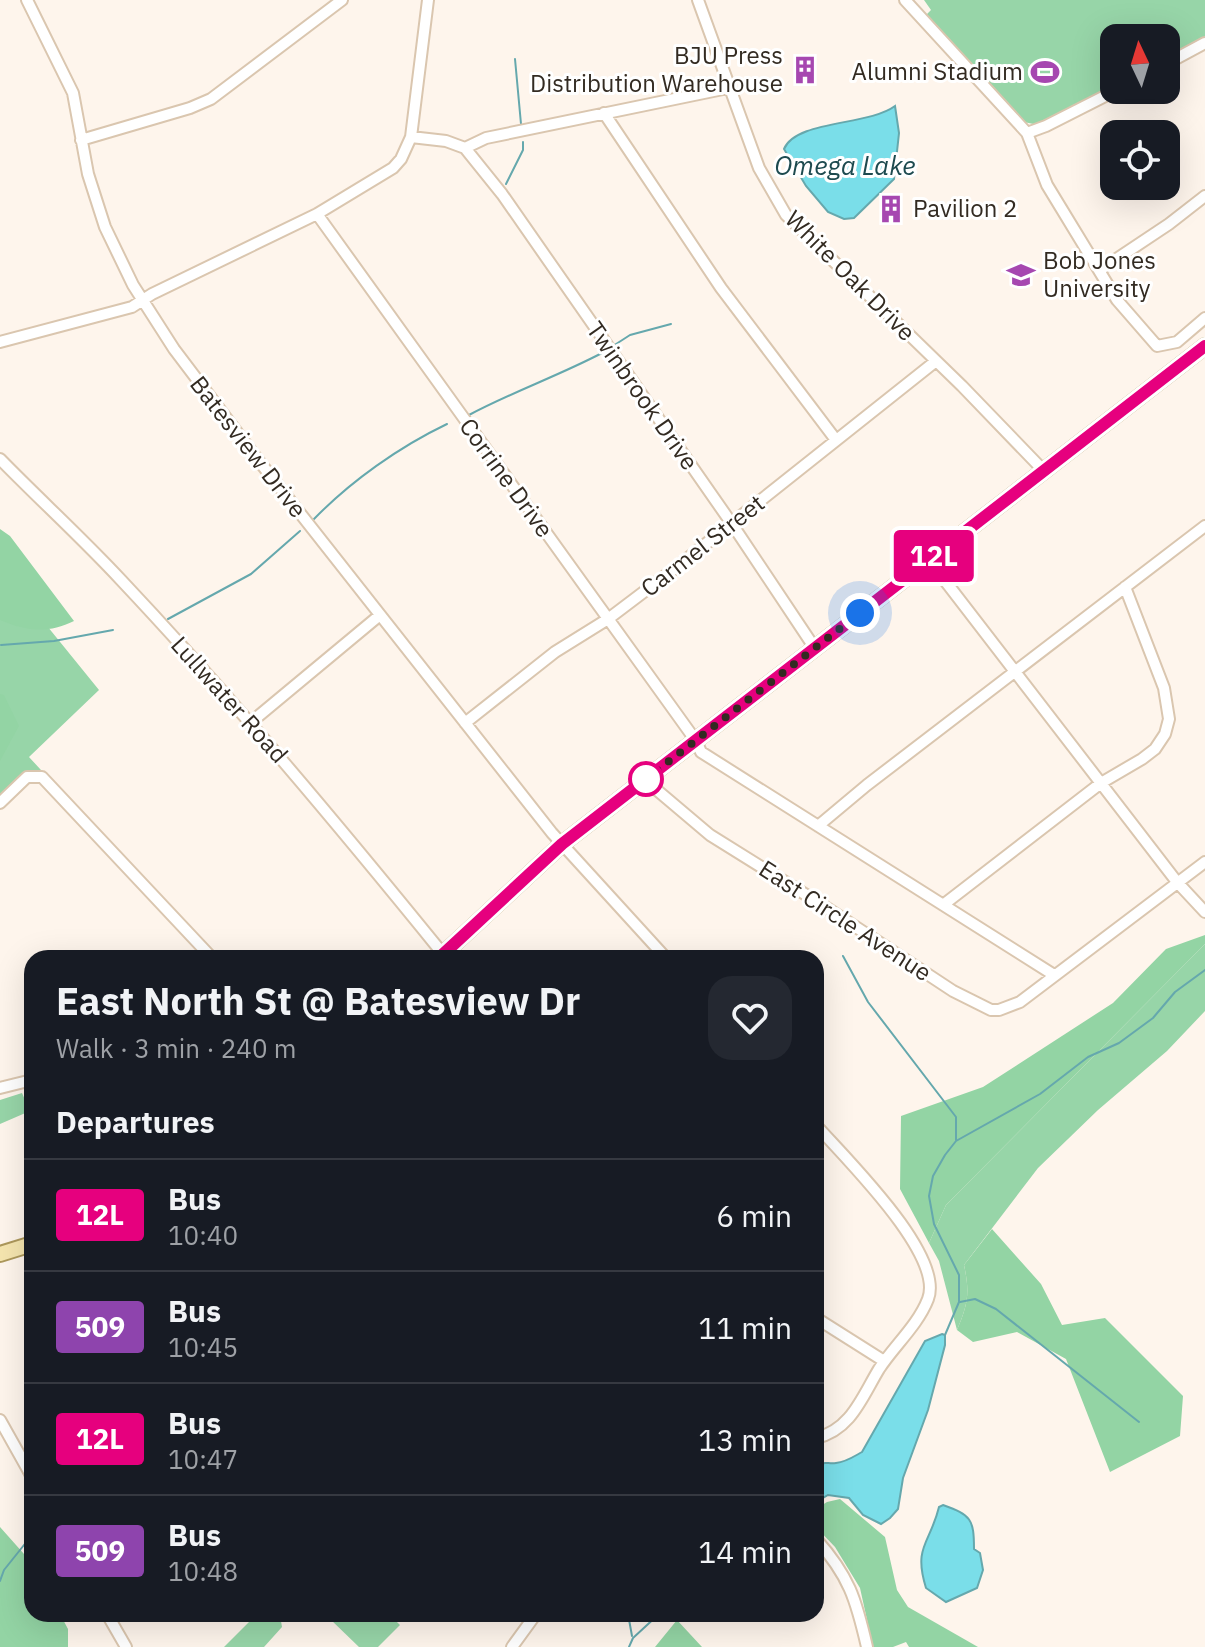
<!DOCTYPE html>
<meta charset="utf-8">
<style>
body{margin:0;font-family:"IBM Plex Sans",sans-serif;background:#242831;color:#f1f3f6;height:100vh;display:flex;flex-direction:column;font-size:30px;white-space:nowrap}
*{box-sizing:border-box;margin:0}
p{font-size:26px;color:#9ea1a6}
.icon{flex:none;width:44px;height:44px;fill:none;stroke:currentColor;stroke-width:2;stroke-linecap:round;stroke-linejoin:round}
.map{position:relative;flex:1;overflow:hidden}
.drawer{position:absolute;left:24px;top:950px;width:800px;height:672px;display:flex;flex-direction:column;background:#171b24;border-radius:24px;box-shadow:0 8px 32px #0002}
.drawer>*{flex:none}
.badge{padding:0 16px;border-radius:6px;font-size:28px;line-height:52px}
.needle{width:52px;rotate:356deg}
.buttons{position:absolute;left:1100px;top:24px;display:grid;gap:16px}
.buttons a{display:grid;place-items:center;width:80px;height:80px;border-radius:16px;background:#171b24;box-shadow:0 8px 32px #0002;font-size:40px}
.you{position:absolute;width:40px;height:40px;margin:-20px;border:6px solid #fff;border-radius:50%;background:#1a73e8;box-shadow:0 0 0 12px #1a73e833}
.map>.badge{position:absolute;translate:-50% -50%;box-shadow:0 0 0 4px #fff}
h2{padding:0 32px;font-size:30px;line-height:72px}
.round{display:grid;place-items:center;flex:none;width:84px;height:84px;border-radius:24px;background:#242831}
.overview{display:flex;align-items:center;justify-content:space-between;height:136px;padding:0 32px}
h1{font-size:38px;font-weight:800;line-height:60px}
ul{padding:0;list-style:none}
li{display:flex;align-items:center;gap:24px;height:112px;padding:0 32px;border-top:2px solid #363941}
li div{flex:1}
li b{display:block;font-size:30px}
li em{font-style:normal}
li .badge{min-width:88px;font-weight:700;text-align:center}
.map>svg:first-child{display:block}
</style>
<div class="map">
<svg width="1205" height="1647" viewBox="0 0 1205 1647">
<rect width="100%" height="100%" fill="#fef5ec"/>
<path fill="#97d5a8" d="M924,0H1205V38L1166,58V38H1114V86L1038,125L1024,122L924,17L931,10Z
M0,577L39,616L99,690L29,757L41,770L0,796Z
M1205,944V1011L1167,1051L1098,1110L1038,1168L964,1265C970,1293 968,1304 957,1330L939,1261L929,1243L946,1205Z
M22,1093L30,1111L0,1124V1100Z
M257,1614H271L281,1621L282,1627L264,1647H224Z
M335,1614H389L400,1625L378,1647H359L330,1619Z"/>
<path fill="#93d4a4" d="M0,529L10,536L74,621C48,634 26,631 0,620Z
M0,694L4,695L19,726L0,761Z
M1205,935V944L946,1205L929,1243L900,1189L901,1116L983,1087L1113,1003L1166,949Z
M992,1229L1041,1284L1062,1325L1105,1318L1183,1396L1180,1436L1110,1472L1066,1359L1017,1332L973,1342L957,1330C968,1304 970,1293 964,1265Z
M840,1499L885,1537L897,1590L908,1607L978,1647H909L906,1642L893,1647H873L860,1588L835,1547L816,1527V1509L827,1502Z
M0,1527L32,1563V1614H60L68,1629V1647H0Z
M677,1620L702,1647H655Z"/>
<path fill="#7adee9" stroke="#65a8ad" stroke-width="2" d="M895,106L899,133L894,179L854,218L844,219L828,212L806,186L784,149C796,120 868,126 895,106Z
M942,1334L945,1335V1345L928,1410L903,1478L898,1509L890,1518L881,1524L863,1515L849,1498L828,1495L816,1502V1465C824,1461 828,1464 836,1463C846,1462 853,1457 862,1452L925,1341Z
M943,1505C971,1515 974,1519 974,1549L980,1553L983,1570L977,1588L946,1602L926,1588C913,1546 930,1544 939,1507Z"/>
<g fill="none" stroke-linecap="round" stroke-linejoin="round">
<path stroke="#65a8ad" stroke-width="2" d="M515,59L521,124
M506,184L523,150V142
M613,346L630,335L671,324
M469,415C512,392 558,376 602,353
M314,519C351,481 399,447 447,424
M168,619L251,574L300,531
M1,645L54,641L113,630
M843,956L868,1002L956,1117V1140
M960,1302L975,1299L996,1309L1139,1422
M945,1335L959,1302V1275L934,1224L929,1196L933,1176L945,1155L956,1141L1040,1094L1088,1057L1119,1043L1153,1018L1175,992L1205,970
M0,1581L4,1570L32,1535
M628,1614L632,1636
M629,1647L633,1638L659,1614"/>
<defs>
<path id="minor" d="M27,0L73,93L88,174L105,227L133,285L174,349L255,456L552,833L666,958
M698,0L759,168L786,215L962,386L1043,470
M905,0L1027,133L1047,185L1117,300L1157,346L1177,342L1205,318
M1166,64L1205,43
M604,113L721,288L836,440
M1027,133L1046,126L1117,90
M411,137L446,141L465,148L486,138L728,88
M81,140L190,108L211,99L342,0
M465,148L502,194L732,524L814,647
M317,214L696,741L701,752L1054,975
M1100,270L1169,224L1205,196
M0,342L132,307L152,294L317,214L393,168L401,159L411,137L428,0
M0,459C40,500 82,538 121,580C234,700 339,826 443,954
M929,560L1177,882L1205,912
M250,723L380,615
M465,723L555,652L608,619L678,566L936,361
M645,780L710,835L824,906L953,991L991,1010H999L1020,1002L1205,862
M0,803L27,777H42L212,958
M818,826L867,785L1205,526
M943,905L1101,783L1142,759L1155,749L1165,734L1169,719L1164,688L1125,587
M0,1088L32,1080
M816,1125C845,1158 945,1255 928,1299C918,1325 894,1346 879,1369C862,1397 851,1430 816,1438
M816,1318L884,1361
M0,1420L32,1477
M816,1539C849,1576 856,1599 867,1647
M107,1614L126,1647
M512,1647L536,1614"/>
<path id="major" d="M439,958L562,844L1205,346
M0,1254L32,1244"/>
</defs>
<use href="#minor" stroke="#dac6af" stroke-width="14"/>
<use href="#major" stroke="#ad985b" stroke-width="18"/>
<use href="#minor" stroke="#fff" stroke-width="10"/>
<use href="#major" stroke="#f5e5af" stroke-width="14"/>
</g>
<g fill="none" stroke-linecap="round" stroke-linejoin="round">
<defs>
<path id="line" d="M439,958L562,844L1205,346"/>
</defs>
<use href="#line" stroke="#fff" stroke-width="18"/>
<use href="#line" stroke="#e6007e" stroke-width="12"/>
<path stroke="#332b22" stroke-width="8" stroke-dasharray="0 14.4" d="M646,779L860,613"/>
</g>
<defs>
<symbol id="building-bare" viewBox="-9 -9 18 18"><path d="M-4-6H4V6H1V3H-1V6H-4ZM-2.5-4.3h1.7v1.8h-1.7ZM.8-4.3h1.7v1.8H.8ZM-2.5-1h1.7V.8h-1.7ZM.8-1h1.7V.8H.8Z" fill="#a647b0" stroke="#fff" stroke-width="2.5" paint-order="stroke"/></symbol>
<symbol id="stadium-bare" viewBox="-9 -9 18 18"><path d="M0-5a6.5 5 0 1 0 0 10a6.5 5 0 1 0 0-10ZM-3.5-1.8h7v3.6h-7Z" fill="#a647b0" stroke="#fff" stroke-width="2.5" paint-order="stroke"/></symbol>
<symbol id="university-bare" viewBox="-9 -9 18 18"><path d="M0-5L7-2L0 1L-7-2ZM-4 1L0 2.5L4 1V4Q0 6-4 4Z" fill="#a647b0" stroke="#fff" stroke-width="2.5" paint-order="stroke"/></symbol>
</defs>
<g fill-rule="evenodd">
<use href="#building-bare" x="785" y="50" width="40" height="40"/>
<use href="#stadium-bare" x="1025" y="52" width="40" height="40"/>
<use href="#building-bare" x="871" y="189" width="40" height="40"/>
<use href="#university-bare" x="1001" y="255" width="40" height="40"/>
</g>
<circle fill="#fff" stroke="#e6007e" stroke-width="4" cx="646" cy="779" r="16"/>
<g text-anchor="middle" stroke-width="6" stroke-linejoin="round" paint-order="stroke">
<g font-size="24" fill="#332b22" stroke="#fff" text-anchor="end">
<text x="783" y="64">BJU Press<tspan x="783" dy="28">Distribution Warehouse</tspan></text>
<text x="1023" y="80">Alumni Stadium</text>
<text x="913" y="217" text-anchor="start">Pavilion 2</text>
<text x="1043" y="269" text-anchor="start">Bob Jones<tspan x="1043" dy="28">University</tspan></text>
</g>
<g font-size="24" fill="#332b22" stroke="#fff">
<text transform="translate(850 276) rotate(45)" y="8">White Oak Drive</text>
<text transform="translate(642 396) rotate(55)" y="8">Twinbrook Drive</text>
<text transform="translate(248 447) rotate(52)" y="8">Batesview Drive</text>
<text transform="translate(506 478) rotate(54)" y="8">Corrine Drive</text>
<text transform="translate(703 546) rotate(-38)" y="8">Carmel Street</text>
<text transform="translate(229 700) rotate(48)" y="8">Lullwater Road</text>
<text transform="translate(845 921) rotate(33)" y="8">East Circle Avenue</text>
</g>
<g font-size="26" font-style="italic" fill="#1d4a4f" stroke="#fff">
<text x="845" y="175">Omega Lake</text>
</g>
</g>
</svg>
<div class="buttons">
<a><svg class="needle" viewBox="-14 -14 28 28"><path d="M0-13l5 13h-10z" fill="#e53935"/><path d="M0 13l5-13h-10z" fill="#9ea1a6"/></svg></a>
<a><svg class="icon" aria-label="locate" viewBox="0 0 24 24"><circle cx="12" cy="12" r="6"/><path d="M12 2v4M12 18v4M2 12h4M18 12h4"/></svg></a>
</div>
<div class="you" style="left:860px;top:613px"></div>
<b class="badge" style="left:934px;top:556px;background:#e6007e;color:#fff">12L</b>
<section class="drawer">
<div class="overview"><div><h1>East North St @ Batesview Dr</h1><p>Walk · 3 min · 240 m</p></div><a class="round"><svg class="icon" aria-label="heart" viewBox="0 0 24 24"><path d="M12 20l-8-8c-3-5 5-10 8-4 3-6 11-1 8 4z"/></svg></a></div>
<h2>Departures</h2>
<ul>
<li><span class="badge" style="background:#e6007e;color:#fff">12L</span><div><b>Bus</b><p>10:40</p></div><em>6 min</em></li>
<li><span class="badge" style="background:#8e44ad;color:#fff">509</span><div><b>Bus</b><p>10:45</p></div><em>11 min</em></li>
<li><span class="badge" style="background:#e6007e;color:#fff">12L</span><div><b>Bus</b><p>10:47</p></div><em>13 min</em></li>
<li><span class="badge" style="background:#8e44ad;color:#fff">509</span><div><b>Bus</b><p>10:48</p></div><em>14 min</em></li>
</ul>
</section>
</div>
